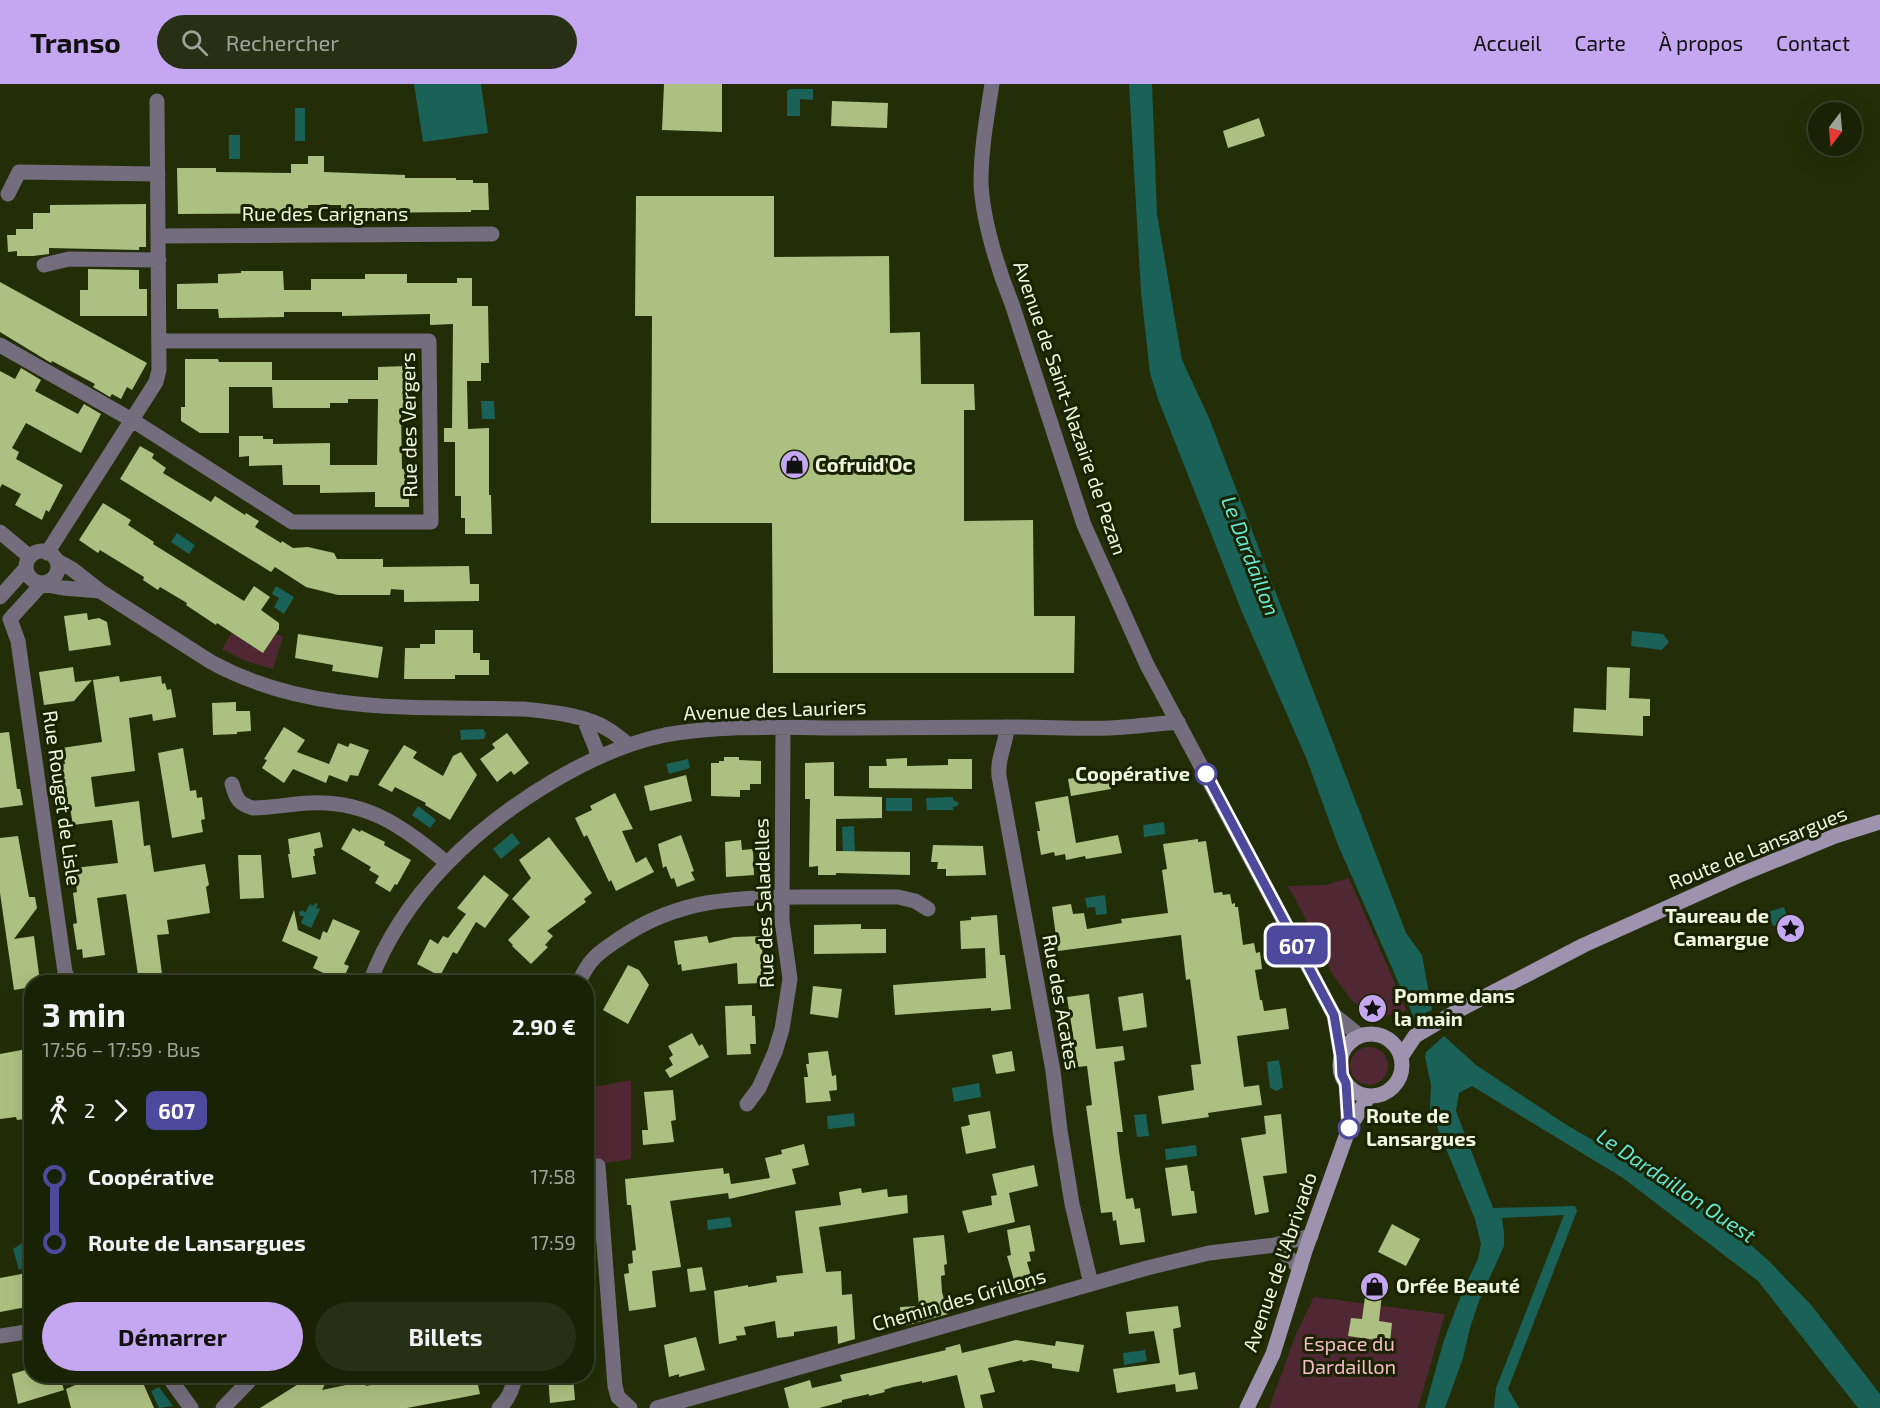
<!DOCTYPE html>
<html lang="fr">
<meta charset="utf-8">
<style>
body{margin:0;font-family:"Exo 2",sans-serif;background:#272f14;color:#f1f3f6;height:100vh;display:flex;flex-direction:column;font-size:22px;white-space:nowrap}
*{box-sizing:border-box;margin:0}
p{font-size:20px;color:#9fa49b}
.icon{flex:none;width:33px;height:33px;fill:none;stroke:currentColor;stroke-width:2;stroke-linecap:round;stroke-linejoin:round}
.map{position:relative;flex:1;overflow:hidden}
.details{position:absolute;left:24px;top:891px;width:570px;height:408px;display:flex;flex-direction:column;background:#1a2206;border-radius:24px;box-shadow:0 6px 24px #0002,0 0 0 2px #383f28}
.details>*{flex:none}
.badge{padding:0 12px;border-radius:9px;font-size:21px;line-height:39px}
.needle{width:39px;rotate:196deg}
.buttons{position:absolute;left:1808px;top:18px;display:grid;gap:12px}
.buttons a{display:grid;place-items:center;width:54px;height:54px;border-radius:50%;background:#1a2206;box-shadow:0 6px 24px #0002,0 0 0 2px #383f28;font-size:30px}
.map>.badge{position:absolute;translate:-50% -50%;box-shadow:0 0 0 3px #fff}
.legs{display:flex;align-items:center;gap:9px;height:66px;padding:0 18px;font-size:20px}
.legs p{margin-inline-start:auto}
.overview{display:flex;align-items:center;justify-content:space-between;height:102px;padding:0 18px}
h1{font-size:33px;font-weight:700;line-height:45px}
.button{display:flex;gap:12px;margin-top:auto;padding:12px 18px}
.button a{flex:1;height:69px;border-radius:36px;background:#c5a6f0;color:#111;font-size:24px;font-weight:700;line-height:69px;text-align:center}
.button a+a{background:#272f14;color:#f1f3f6}
ul{padding:0 18px;list-style:none}
li{display:flex;align-items:center;gap:21px;height:66px;font-size:22px}
li i{display:grid;place-items:center;width:9px;height:100%;margin:0 8px;background:currentColor}
li i::after{content:'';width:15px;height:15px;margin:-8px;border:4px solid;border-radius:50%;background:#1a2206}
li p{margin-inline-start:auto}
li:first-child i{background:linear-gradient(#0000 50%,currentColor 0)}
li:last-child i{background:linear-gradient(currentColor 50%,#0000 0)}
header{display:flex;align-items:center;gap:36px;box-sizing:border-box;height:84px;padding:0 30px;background:#c5a6f0;color:#111}
header strong{font-size:28px}
nav{display:flex;gap:33px;margin-inline-start:auto;font-size:21px}
.search{width:420px;height:54px;background:#272f14;display:flex;align-items:center;gap:15px;box-sizing:border-box;padding:0 21px;border-radius:33px;color:#9fa49b;font-size:22px}
.map>svg:first-child{display:block}
</style>
<header>
<strong>Transo</strong>
<div class="search"><svg class="icon" aria-label="search" viewBox="0 0 24 24"><circle cx="10" cy="10" r="6"/><path d="M15 15l6 6"/></svg>Rechercher</div>
<nav><a>Accueil</a><a>Carte</a><a>À propos</a><a>Contact</a></nav>
</header>
<div class="map">
<svg width="1880" height="1324" viewBox="0 0 1880 1324">
<rect width="100%" height="100%" fill="#232d08"/>
<path fill="#502833" d="M232,549L263,569L275,550L283,552L273,585L243,576L222,565Z
M1349,794L1407,927L1378,934L1353,918L1333,891L1294,812L1287,802L1326,801Z
M1350 982a19 19 0 1 1 38 0a19 19 0 1 1-38 0Z
M631,996V1075L587,1082L586,997L594,1003Z
M1314,1213L1445,1230L1418,1324H1269L1296,1250Z"/>
<path fill="#1a6158" d="M414,0H481L488,49L423,58Z
M1129,0H1152L1157,130L1182,276L1209,334L1406,849L1422,871L1432,926L1414,934L1338,761L1307,676L1242,528L1158,315L1150,289L1141,208Z
M791,5H813V16L800,15V32H787V7Z
M295,24H305V57H295Z
M229,51H240V75H229Z
M481,317H494L495,335H482Z
M177,449L195,461L189,470L171,458Z
M276,502L294,513L284,530L274,523L279,514L272,510Z
M1632,547L1663,550L1669,558L1662,566L1631,562Z
M483,645L486,650L484,655L461,656L460,646Z
M688,675L690,684L669,690L666,680Z
M953,713V716L959,719L957,722L953,723V726H927L926,714Z
M886,714H912V727H886Z
M418,722L436,736L430,744L412,731Z
M1164,738L1165,750L1144,753L1143,741Z
M854,742L855,770H843L842,743Z
M512,749L520,759L501,775L493,765Z
M1105,811L1107,830L1096,831L1095,823L1087,824L1085,814Z
M315,819L318,820L316,824L320,825L311,844L301,839L304,832H300L299,828L303,826L305,829L310,820L314,822Z
M1784,823L1789,838L1773,842L1768,828Z
M1444,952L1476,981L1565,1040L1679,1106L1736,1148L1770,1178L1812,1222L1880,1310V1324H1858L1758,1197L1623,1094L1472,1002L1459,1009L1456,1027L1493,1124L1575,1122L1577,1127L1508,1305L1519,1324H1494L1496,1304L1564,1131L1502,1134L1504,1149V1162L1479,1217L1470,1244L1463,1274L1445,1324H1425L1444,1256L1462,1209L1478,1175L1481,1160L1475,1135L1430,1026L1431,1001L1425,973L1426,968Z
M1279,976L1283,1003L1277,1007L1270,1004L1267,978Z
M979,999L981,1013L954,1018L952,1004Z
M854,1029L855,1042L828,1045L827,1032Z
M1146,1030L1149,1052L1137,1053L1134,1031Z
M1196,1061L1197,1072L1166,1076L1165,1065Z
M730,1133L732,1143L708,1146L707,1136Z
M22,1159L25,1160L29,1179L19,1186L13,1165Z
M1145,1266L1147,1277L1124,1281L1123,1269Z
M159,1303L173,1322L159,1324L151,1307Z"/>
<path fill="#acc181" d="M664,0H722V48L662,46Z
M832,17L888,19L887,44L831,42Z
M1259,34L1265,52L1228,64L1223,47Z
M308,72H324V88L405,91V94H456V96H473V99H488L489,126H471V128L341,129V121H308V129L178,130L177,84H216V88L291,89V80H308Z
M636,112H774V173L889,172L890,249L920,248L921,300H974L975,326H964V437L1033,436L1034,532H1075L1074,589H773L772,439H651L652,232H635Z
M146,120V163H139V166L49,164V170L33,172H17V167L8,168L7,151H16V145H33V129H50V121Z
M88,185L139,186V205H147V232H80V206H88Z
M241,187H283L284,206H311V195H365V190H407V199H457V194H472V222H488L489,279H481V297H467L468,345L489,344V411H491L492,450H465V434H461V412H455V358H444V344H452L453,240L430,241V230L342,232V228H284V233L219,234L218,225H177V200L218,199V190L241,189Z
M0,198L147,279L132,306L127,303L121,315L112,310L110,313L93,303L95,300L52,277L51,279L0,248Z
M185,275H218L219,278H272V296H378V283L407,282V329H401L402,385H409V423H375V408L320,409V401H283L282,381L249,382V372L239,373V352H263V355H273V360L330,359V381H377L378,315H348V319H330V324H273L272,303H229V349H200L181,337V323H185Z
M21,284L41,296L35,307L78,330L84,320L101,330L81,369L26,339L12,364L19,368L16,375L63,401L49,428L46,426L42,436L15,421L21,410L2,400L0,404V287L15,295Z
M140,362L154,370L152,374L166,384L163,389L211,418L215,412L245,431L246,429L259,437L255,443L281,459L282,457L293,464L308,463L334,469L337,475H383V483L469,482L470,500H479V517L404,518V506L391,505L390,511H338L306,503L275,483L271,488L120,395Z
M103,419L131,436L128,441L154,458L153,460L244,517L254,502L270,513L261,526L279,539V545L263,569L217,539L216,541L186,521L187,519L160,503L158,506L143,496L144,493L100,466L98,469L79,456Z
M87,529L88,536L99,534L107,538L111,561L69,567L64,532Z
M435,546H473V569H480V576H489V591H455V595H404L405,564H420V560H435Z
M298,550L383,563L378,594L332,587L333,581L295,574Z
M73,583L75,598L92,596L74,617L44,621L39,588Z
M1607,583L1630,584L1629,614L1650,615V632H1643V652L1573,648L1574,624L1606,626Z
M119,592L120,598L161,592L162,600L165,599L167,606L171,605L176,633L153,637L152,630L129,634L135,687L91,693L95,723L139,717L144,762L150,761L154,788L205,780L209,801L206,803L210,829L167,836L169,850L157,851L163,898H139L126,810L97,814L105,871L83,874L82,865L77,866L73,840L77,839L73,809L77,808L74,784L118,779L112,736L73,741L70,724L60,725L53,682L65,680L62,664L102,658L93,596Z
M236,618V627H250L251,647L237,648V650L213,651L212,619Z
M284,643L305,656L297,668L329,680L338,659L348,663L350,659L369,666L358,692L350,691L347,698L329,691L326,699L293,685L284,699L262,684L267,676L264,675Z
M9,648L17,705H20L23,721L0,724V649Z
M507,649L529,679L514,691L511,687L497,698L480,675L495,664L492,660Z
M404,661L417,668L413,674L443,692L453,672L461,668L477,691L450,736L425,721L426,719L395,703L392,708L378,701Z
M183,664L190,707L196,706L197,714L202,713L205,735L201,736L203,748L172,754L158,669Z
M724,673H739V676L761,677V700H750V706H740V713L711,712V679H719V677H724Z
M907,674V682L948,681V675H972V705L869,704V682H887L886,675Z
M834,678V712L882,713V734L836,735V767L910,768V791L836,789V791H818V782L809,783L810,715H805V679Z
M1107,688L1111,705L1071,712L1068,695Z
M686,691L692,717L650,727L644,702Z
M615,709L633,745L622,747L636,779L646,773L654,788L616,807L611,796L609,798L587,751L584,753L575,734L592,726L590,722Z
M1068,712L1076,759L1118,751L1122,769L1086,775L1085,772L1066,776L1065,770L1055,772L1054,768L1041,771L1037,747H1040L1035,718Z
M353,744L360,748L361,746L385,758L384,761L411,776L397,801L395,800L390,808L375,799L379,792L369,786L371,783L341,765Z
M320,748L323,763L314,765L315,772H313L316,790L292,794L288,770H290L288,755Z
M681,751L694,787L691,788L695,796L677,803L674,794L671,795L666,782L663,784L658,760Z
M18,752L29,813H35L37,824L14,855L34,852L40,898H32V903L14,906L0,809V754Z
M549,753L592,809L584,815L586,818L547,847L553,852L545,861L548,863L531,880L512,862L513,861L508,856L530,833L512,815L531,794L519,776Z
M1198,755V758L1206,757L1214,809L1222,808L1223,811L1230,810L1232,820L1235,819V823H1238L1243,861L1254,859L1256,869L1260,868L1262,885L1255,886L1260,916H1262L1264,927L1286,924L1289,945L1237,952L1244,1003L1259,1001L1262,1021L1208,1029L1209,1033L1162,1040L1158,1012L1194,1006L1191,981L1201,980L1190,895L1186,896L1181,851L1058,867L1052,823L1071,820L1073,830L1084,829L1087,845L1122,839L1121,835L1168,829L1162,786L1167,785L1163,760Z
M741,756L742,766L753,765L754,791L726,793L725,758Z
M933,761L983,762L986,791L946,792V785H937L938,778H931Z
M238,771H261L264,814L240,815Z
M484,791L509,811L485,844L476,838L457,870L453,868L440,892L417,880L430,855L438,860L443,852L448,854L466,830L457,824Z
M294,826L298,846L320,856L323,847L327,849L333,835L360,847L344,880L349,882L342,898L313,884L318,873L282,857Z
M997,831L1000,871H1005L1011,925L991,927V924L895,931L893,901L986,894L985,864L961,865L960,837L971,836V833Z
M861,840V845H886V869L814,870V841Z
M707,852L709,859L734,853L762,852L763,899L738,900L737,879L682,887L681,880L678,881L674,857Z
M628,881L639,886L649,901L628,940L603,926Z
M813,902L842,905L838,934L810,930Z
M1143,909L1147,943L1123,947L1118,913Z
M1089,910L1096,965L1123,962L1125,976L1114,978L1123,1048H1117L1119,1067L1126,1115L1133,1114L1135,1125L1140,1124L1145,1158L1120,1161L1116,1136L1113,1137L1112,1128L1101,1129L1086,1022L1092,1021L1087,982L1078,983L1067,913Z
M752,921V932H755L756,960H750L751,970L727,971L725,922Z
M692,949L699,962L702,960L709,973L670,994L665,986L673,981L669,974L673,971L668,962Z
M32,964V1034L17,1036L16,1033L0,1035V970Z
M828,967L832,992L836,991L837,1006L829,1007L831,1017L806,1019L804,993H808L806,980H809L808,969Z
M1012,967L1015,987L996,990L992,971Z
M673,1006L676,1036L671,1037L674,1058L643,1061L642,1046H648L644,1008Z
M990,1027L996,1064L966,1070L961,1043L970,1041L968,1031Z
M1281,1030L1287,1089L1263,1092L1269,1128L1255,1131L1241,1054L1266,1050L1264,1032Z
M804,1060L809,1081L792,1085L796,1100L729,1115L728,1109L670,1117L681,1183L652,1187L656,1223L629,1227L624,1190L629,1189L628,1180L633,1179L632,1167L636,1166L631,1121H627L625,1095L723,1084L724,1090L729,1089L731,1100L770,1094L765,1074L782,1070L781,1066Z
M1034,1081L1038,1102L1009,1109L1015,1138L968,1149L962,1127L992,1121L991,1112L997,1111L992,1090Z
M1187,1081L1191,1107H1194L1197,1129L1172,1132L1165,1084Z
M861,1104L862,1109L887,1105L888,1113L907,1111L908,1129L819,1143L826,1188L841,1187L842,1211L852,1210L855,1255L838,1260L837,1242L794,1248V1252L777,1254L775,1237L744,1243L746,1251L736,1252L737,1256L719,1260L714,1207L748,1201V1203L777,1198L776,1192L803,1189L795,1127L841,1121L839,1108Z
M1392,1140L1420,1155L1406,1182L1378,1168Z
M1030,1141L1035,1167L1029,1168L1031,1177L1027,1178L1035,1206L1018,1210L1007,1172L1011,1171L1007,1146Z
M944,1151L947,1180L944,1181L945,1191L941,1192L942,1208L948,1230L901,1243L900,1223L919,1222L913,1154Z
M702,1183L706,1206L690,1208L687,1185Z
M32,1188V1222L0,1228V1194Z
M1368,1191L1384,1193L1379,1237L1392,1239L1390,1258L1348,1252L1351,1234L1362,1235Z
M1178,1222L1181,1243L1173,1245L1179,1291L1195,1288L1198,1305L1176,1308L1175,1300L1117,1309L1113,1285L1160,1279L1154,1247L1129,1250L1126,1228Z
M696,1253L705,1286L679,1293V1290L669,1293L664,1261Z
M1016,1256L1055,1262L1056,1257L1084,1261L1079,1288L1052,1284V1280L1031,1276L1023,1278L1022,1276L988,1284L995,1308L980,1311L983,1324H965L957,1291L922,1299V1297L893,1303L884,1306L885,1308L869,1312V1310L842,1316V1318L819,1324H789L784,1304L810,1296L812,1304L842,1297L840,1291L946,1266L945,1264L960,1260L962,1269Z
M32,1284V1292H60L64,1306L18,1320L12,1290Z
M96,1292H140L154,1324H71L66,1305Z
M313,1292H329L322,1306L365,1297L366,1302L406,1293V1292H476L480,1310L407,1324H260L308,1294L310,1295Z
M548,1292H573L575,1316L550,1319Z"/>
<g fill="none" stroke-linecap="round" stroke-linejoin="round">
<path stroke="#736d7d" stroke-width="15" d="M8,110L19,88L158,90
M158,152L492,150
M44,181L69,175L159,176
M0,261L132,336L292,438H431L429,257H160
M0,448L30,473
M26 483a16 16 0 1 1 32 0a16 16 0 1 1-32 0Z
M47,469L156,298L159,286L157,17
M56,476L72,485L100,507L211,578C310,632 416,622 524,625C552,628 586,631 609,646C616,650 622,656 629,661
M0,513L26,484
M10,535L18,557L65,888L70,898
M10,535L42,500L63,504L100,507
M584,635L596,665L597,674
M1007,643C1006,661 997,674 999,692L1053,987L1060,1046L1072,1120L1091,1200
M232,700C236,714 238,720 253,724C272,724 290,720 309,719C367,716 404,743 447,779
M370,898C403,810 475,743 555,696C589,676 626,659 665,651C726,640 791,644 853,644C908,644 963,643 1018,643C1048,643 1079,645 1110,644C1132,643 1155,640 1178,638
M579,898C590,873 600,868 622,853C679,815 735,813 802,813C834,813 866,813 898,813L915,817L928,825
M747,1020L759,1004L775,968L782,945L790,895L782,837L783,643
M598,1082L615,1302L618,1313L630,1324
M1275,1161L1300,1184
M0,1252L32,1247
M168,1292L191,1324
M223,1324L254,1292
M499,1324C509,1315 513,1305 515,1292
M657,1324L1147,1184L1209,1169L1275,1161L1311,1152"/>
<path stroke="#736d7d" stroke-width="15" d="M992,0C987,32 981,65 981,98C982,134 998,186 1012,220L1084,441L1147,581L1334,931L1341,972
M1334,931L1360,952"/>
<path stroke="#9e93ae" stroke-width="15" d="M1340 981a31 31 0 1 1 62 0a31 31 0 1 1-62 0Z
M1401,973L1415,952L1459,926L1584,861L1742,790L1835,752L1880,738
M1346,999L1349,1044
M1247,1324L1273,1270L1305,1167L1349,1044L1369,1012"/>
</g>
<g fill="none" stroke-linecap="round" stroke-linejoin="round">
<defs>
<path id="line-1" d="M1206,690L1334,931L1341,972L1342,991L1346,999L1349,1044"/>
</defs>
<use href="#line-1" stroke="#fff" stroke-width="14"/>
<use href="#line-1" stroke="#4d499d" stroke-width="9"/>
</g>
<defs>
<symbol id="shop-disc" viewBox="-11 -11 22 22"><circle r="9.5" fill="#c5a6f0" stroke="#1a2300"/><path d="M-5-2.5h2.3a2.7 3.5 0 0 1 5.4 0H5L5.5 6h-11ZM-1.5-2.5h3a1.5 2.3 0 0 0-3 0Z" fill="#111"/></symbol>
<symbol id="sight-disc" viewBox="-11 -11 22 22"><circle r="9.5" fill="#c5a6f0" stroke="#1a2300"/><path d="M0-6L1.8-2.2L6-1.7L2.9 1.2L3.7 5.4L0 3.3L-3.7 5.4L-2.9 1.2L-6-1.7L-1.8-2.2Z" fill="#111"/></symbol>
</defs>
<g fill-rule="evenodd">
<use href="#shop-disc" x="778" y="364" width="33" height="33"/>
<use href="#sight-disc" x="1774" y="828" width="33" height="33"/>
<use href="#sight-disc" x="1356" y="908" width="33" height="33"/>
<use href="#shop-disc" x="1358" y="1186" width="33" height="33"/>
</g>
<g fill="#fff" stroke="#4d499d" stroke-width="3">
<circle cx="1206" cy="690" r="10"/>
<circle cx="1349" cy="1044" r="10"/>
</g>
<g text-anchor="middle" stroke-width="6" stroke-linejoin="round" paint-order="stroke">
<g font-size="20" fill="#eef6e0" stroke="#1a2300">
<text x="325" y="137">Rue des Carignans</text>
<text transform="translate(1070 324) rotate(71)" y="7">Avenue de Saint-Nazaire de Pezan</text>
<text transform="translate(409 341) rotate(-91)" y="7">Rue des Vergers</text>
<text transform="translate(775 626) rotate(-2)" y="7">Avenue des Lauriers</text>
<text transform="translate(62 714) rotate(82)" y="7">Rue Rouget de Lisle</text>
<text transform="translate(1758 764) rotate(-22)" y="7">Route de Lansargues</text>
<text transform="translate(764 819) rotate(-92)" y="7">Rue des Saladelles</text>
<text transform="translate(1061 918) rotate(80)" y="7">Rue des Acates</text>
<text transform="translate(1280 1178) rotate(-71)" y="7">Avenue de l'Abrivado</text>
<text transform="translate(959 1216) rotate(-16)" y="7">Chemin des Grillons</text>
</g>
<g font-size="20" font-weight="bold" fill="#eef6e0" stroke="#1a2300" text-anchor="start">
<text x="815" y="388">Cofruid’Oc</text>
<text x="1769" y="839" text-anchor="end">Taureau de<tspan x="1769" dy="23">Camargue</tspan></text>
<text x="1394" y="919">Pomme dans<tspan x="1394" dy="23">la main</tspan></text>
<text x="1396" y="1209">Orfée Beauté</text>
</g>
<g font-size="20" font-weight="bold" fill="#eef6e0" stroke="#1a2300" text-anchor="end">
<text x="1190" y="697">Coopérative</text>
<text x="1366" y="1039" text-anchor="start">Route de<tspan x="1366" dy="23">Lansargues</tspan></text>
</g>
<g font-size="20" fill="#f7bbc9" stroke="#1a2300">
<text x="1349" y="1267">Espace du<tspan x="1349" dy="23">Dardaillon</tspan></text>
</g>
<g font-size="21" font-style="italic" fill="#66e8d6" stroke="#1a2300">
<text transform="translate(1250 472) rotate(69)" y="7">Le Dardaillon</text>
<text transform="translate(1676 1102) rotate(34)" y="7">Le Dardaillon Ouest</text>
</g>
</g>
</svg>
<div class="buttons">
<a><svg class="needle" viewBox="-14 -14 28 28"><path d="M0-13l5 13h-10z" fill="#e53935"/><path d="M0 13l5-13h-10z" fill="#9fa49b"/></svg></a>
</div>
<b class="badge" style="left:1297px;top:861px;background:#4d499d;color:#fff">607</b>
<section class="details">
<div class="overview"><div><h1>3 min</h1><p>17:56 – 17:59 · Bus</p></div><b>2.90 €</b></div>
<div class="legs"><svg class="icon" aria-label="walk" viewBox="0 0 24 24"><circle cx="13" cy="4" r="2"/><path d="M13 8l-2 6 4 7M11 14l-3 7M7 12l3-4h3l4 4"/></svg>2<svg class="icon" aria-label="forward" viewBox="0 0 24 24"><path d="M9 5l7 7-7 7"/></svg><b class="badge" style="background:#4d499d;color:#fff">607</b></div>
<ul>
<li><i style="color:#4d499d"></i><b>Coopérative</b><p>17:58</p></li>
<li><i style="color:#4d499d"></i><b>Route de Lansargues</b><p>17:59</p></li>
</ul>
<div class="button"><a>Démarrer</a><a>Billets</a></div>
</section>
</div>
